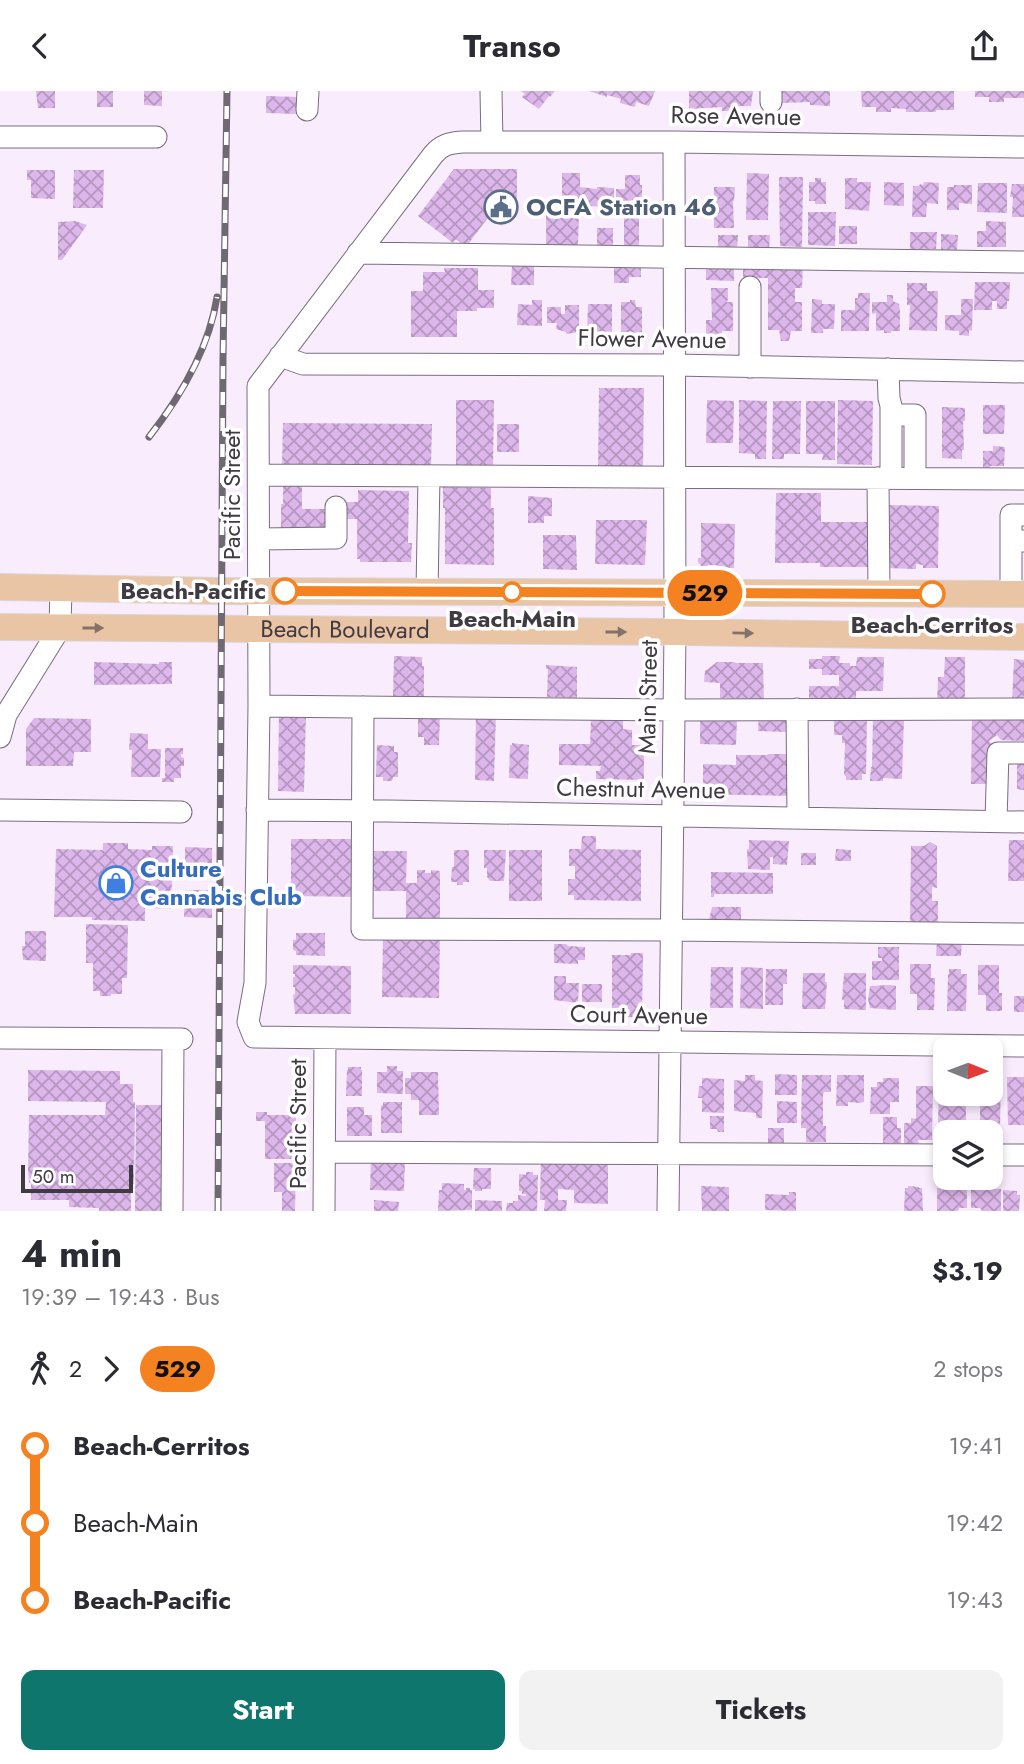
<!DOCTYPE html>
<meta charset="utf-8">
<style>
body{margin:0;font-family:Jost,sans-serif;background:#f2f2f3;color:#2b2b33;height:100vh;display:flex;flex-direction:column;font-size:26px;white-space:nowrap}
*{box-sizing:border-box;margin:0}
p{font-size:23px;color:#7c7c81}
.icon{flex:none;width:38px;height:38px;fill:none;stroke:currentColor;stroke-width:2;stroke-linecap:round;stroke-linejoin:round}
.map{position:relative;height:1120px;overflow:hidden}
.panel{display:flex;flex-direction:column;background:#fff;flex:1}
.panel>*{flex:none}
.badge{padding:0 14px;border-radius:23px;font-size:24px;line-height:46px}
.needle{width:46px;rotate:91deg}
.fabs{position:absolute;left:933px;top:945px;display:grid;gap:14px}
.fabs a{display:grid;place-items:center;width:70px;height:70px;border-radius:14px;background:#fff;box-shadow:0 4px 10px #0003;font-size:35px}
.scale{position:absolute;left:21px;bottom:18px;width:112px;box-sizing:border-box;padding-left:7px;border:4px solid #403a42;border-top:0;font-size:19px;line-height:24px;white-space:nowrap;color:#403a42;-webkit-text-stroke:5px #fff;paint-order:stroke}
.map>.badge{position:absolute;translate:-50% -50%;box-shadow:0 0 0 4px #fff}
.legs{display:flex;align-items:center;gap:10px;height:77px;padding:0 21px;font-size:23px}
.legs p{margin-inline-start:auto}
.summary{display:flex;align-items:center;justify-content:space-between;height:119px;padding:0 21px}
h1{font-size:38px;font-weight:700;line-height:52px}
.action{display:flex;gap:14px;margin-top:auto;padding:14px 21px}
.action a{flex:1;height:80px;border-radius:14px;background:#0f766e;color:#fff;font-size:28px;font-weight:700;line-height:80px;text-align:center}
.action a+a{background:#f2f2f3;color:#2b2b33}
ul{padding:0 21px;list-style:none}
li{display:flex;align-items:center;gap:24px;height:77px;font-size:26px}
li i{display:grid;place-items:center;width:10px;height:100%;margin:0 9px;background:currentColor}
li i::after{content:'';width:18px;height:18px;margin:-9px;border:5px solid;border-radius:50%;background:#fff}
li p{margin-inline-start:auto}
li:first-child i{background:linear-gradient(#0000 50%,currentColor 0)}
li:last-child i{background:linear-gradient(currentColor 50%,#0000 0)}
header{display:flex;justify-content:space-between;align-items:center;height:91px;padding:0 21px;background:#fff;font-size:32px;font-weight:700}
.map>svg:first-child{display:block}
</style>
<header><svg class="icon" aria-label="back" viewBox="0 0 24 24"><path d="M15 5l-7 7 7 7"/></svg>Transo<svg class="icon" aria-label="share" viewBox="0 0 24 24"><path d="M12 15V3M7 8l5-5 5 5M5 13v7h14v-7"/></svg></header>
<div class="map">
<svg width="1024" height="1120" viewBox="0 0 1024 1120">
<defs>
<pattern id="building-cross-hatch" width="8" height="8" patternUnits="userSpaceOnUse" patternTransform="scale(1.75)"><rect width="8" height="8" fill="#ddb7eb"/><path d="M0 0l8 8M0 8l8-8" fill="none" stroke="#b596c0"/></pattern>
</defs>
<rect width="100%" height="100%" fill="#f9edfd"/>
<path fill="url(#building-cross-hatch)" d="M36,0H55V17H38Z
M97,0H113V16H97Z
M144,0H162V15L144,14Z
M521,0H555L550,6L549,5L539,18L522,6L525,3Z
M589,0H655L649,15L636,11L635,16L620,12L621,8L607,4V6Z
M689,0H753L751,15H737V20H722V16L689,18Z
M781,0H830V15L810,14V11L781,12Z
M861,0H954V19H936V21H906V18L891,17V21H876V16H862Z
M975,0H1024V7H1004V11H989V6H975Z
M266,5L298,6V23L266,22Z
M454,78H517V120H493L466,156L456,148L453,152L418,125Z
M27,79H55V108L31,107V89H27Z
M74,79H104L103,117H73Z
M562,82H580V96L597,98V96L614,97V116L562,114Z
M747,82L769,83L768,129H746Z
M625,84H640V94H642V109H631L632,116H616V98H625Z
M779,86H803L802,156L780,155Z
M815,87H821V91H826V113H815V110H809V91H815Z
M845,87H857V91H871L869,120L845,118Z
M884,91L904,92V115L884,114Z
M924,91L939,92L938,113L927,112L926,126H912L913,95H919L920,93L923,94Z
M978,92H1007V122L977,121Z
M1012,93H1024V126H1012L1013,106H1010Z
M954,94H972V113L959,112V119H947V96H954Z
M714,96H735L734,110H733L734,137H714Z
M808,121H836L835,155L808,154Z
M546,122H579L578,154H546Z
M624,127H639V155H624Z
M75,130L87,134L62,169H58V131Z
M986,130L1006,131V156H977V140H986Z
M839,135H857V153H839Z
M597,137H613V155H597Z
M910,141H937L936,158H910Z
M941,143L958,144L957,159H941Z
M718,144H738L737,158H718Z
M748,144H770L769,159H748Z
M534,171V194H511L512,174Z
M706,172L734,173V190L706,189Z
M614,173H629V177H641V186H629V192H614Z
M743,174H803L802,197H795V211H802V240H791L789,250H781L779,239H768V187H743Z
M444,177H478V199H494V217H477V220H457V246H411V200H423V181H445Z
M975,191H1010L1009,210H1007V218H997V210H992V219H974Z
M907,192H927V200H938L937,240L909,239L910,214H907Z
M711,197H728V209L726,211H733V240H722V244H706V229H712Z
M858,202H870L869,240H841V219H855V207H858Z
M887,204H893V210L899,213L900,220V240H891V242H884V239L876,240V222L872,223V211H887Z
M812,208L822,209V213H835L834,238H823V242H811Z
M961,208H973L972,240L969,239V245L959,244V240L945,239V224H961Z
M532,209H542V235L517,234L518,213L532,214Z
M630,209H635L636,216H642V245H629V241H621V211H630Z
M588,213H612V241L587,240Z
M565,214H579V241L566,243V241L556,238L557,232H547V216H561V223H565Z
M599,297H644L643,378H598Z
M456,309H494L493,377H456Z
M707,309L734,310L733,352H706Z
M739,309L767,310L766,368H755V363L739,362Z
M838,309L873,310L872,374L837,373Z
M773,310H801L800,363H784V368H772Z
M806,310H835V369H822L823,363H806Z
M983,314H1005L1004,343H983Z
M942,316L965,317V330H963L964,359H962V368L942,367Z
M283,332L432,333L431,375L282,373Z
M497,333H519V361H497Z
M993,355L1005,356L1004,375H990V379H983V360H993Z
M283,388H302V418H327V439H281V413H283Z
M443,396L491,397V417H494V474L445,473V417H443Z
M358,399L409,400L408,452H412L411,471H360V468H357V428H344V411H358Z
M776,402H821V431H872V476H820V472H775Z
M528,405L552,407V425H544V432H528Z
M887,414L939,415L938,477H923V474L916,473V478L886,477Z
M596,429H647L645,474L595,473Z
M701,432L735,433L734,477H717V474H708L707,477H703L698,471V467H701Z
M543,444H576L577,479L543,478Z
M394,565L422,566V575H424V606H393Z
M822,565H840L839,572H850V575H856L857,566H884L883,600H856V612L809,611V595H839V584H822V578H809V568H822Z
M945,566H965V613H937L938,586H944Z
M1014,568L1024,569V612H1012Z
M94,571L159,573V571H172V593L94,594Z
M717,571H735V572H763L764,608L720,607V592L704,591L705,580Z
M546,574L577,576V607L547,606L548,578H546Z
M279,620L306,621L304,701L278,700Z
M476,622H496L494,690L475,689Z
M759,623L791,624L790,641L758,640Z
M834,623H867L866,683H862V689H846V685L844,684L845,652H842V644H834Z
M418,624H440L439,654H424V646H418Z
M972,625H1024V650L1001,649L997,644L989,650L992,653L991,693H971Z
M34,627L91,628V661H74L73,675H26V638Z
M700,627H737L736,654L700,653Z
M873,627L904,628L902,688L883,687V690H870L871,676H872Z
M591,629H623V638L632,639V654H644V689L596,688V680H600L601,675L559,674V653H590Z
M130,642L148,643V658H161L160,686H131L132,659H129Z
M512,652L529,654L528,688L509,687L510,654H512Z
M377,654L394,655V661H398V686H393L392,690H383V686H376Z
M165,657H183V663H181V666L184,667V675H181V687H174V691H162V687H165Z
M767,663H790L789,705L703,703V673L736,674V664H768Z
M1017,673H1024V699L1017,698Z
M582,745H596V758L641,759V810L574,809V804H568V788H575V775H569V758H581Z
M291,748H358V806L291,805Z
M749,749L789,750L787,774L773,773V766H770V779L748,778L747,758H749Z
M1009,749H1024V790H1008Z
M930,751L937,755V797L932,796V810H938V831H910L911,755H924Z
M103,752H128V758L152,759V755H173L171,818L151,817V814H145V830L92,829V826H54L56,758L103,759Z
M185,756L212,757V784L185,783Z
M836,758L851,759V770H835Z
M454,759H469V791H463V794H457V791H451L452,776H454Z
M484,759H506L504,790H490L487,786V777H484Z
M509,759H542V810H509Z
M373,760H407L406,792H417V779H425V782H431V779L440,780V830L406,829V800H373Z
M801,762H816V774H801Z
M711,781L773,782V803H714V806H711Z
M185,799H212V827L184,826Z
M712,816H741V830L709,829Z
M86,833L128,834L127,887H122V903H111V905H100V900H93V872H86Z
M25,840H46V870L23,869L22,855H25Z
M383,841L440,842L439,907L382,906Z
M296,842H325V865L296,864V860L293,859V849H296Z
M937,849H962L961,865H936Z
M554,853H566L568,855L585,856V869H578V873L554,872Z
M878,856H899V889H872V870H882V867H878Z
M631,862H643L642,927L612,925V864H631Z
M910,873H931V887H935L934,919H917V903H910Z
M293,874L351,875V923H295L293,903L295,904V896H293V886H295V883H293Z
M978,874H999V902H1002V920H986V904H978Z
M711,876H733V917H710Z
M741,876L763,877V918L740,917Z
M766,878H787V893H783V914H765Z
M949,878H961V883H967L966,920H947L948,883H949Z
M803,882H825V891H827L825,918H802Z
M844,882H866V919L844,918V909H842Z
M554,885H566V892H579L578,912L554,909Z
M582,893H602V911H582Z
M890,894L896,895V919L870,917L868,908L870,895Z
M1014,905H1024V921H1014Z
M387,975H397V980H403V1003L377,1002V981H387Z
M348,976H361V979H362V1005H346L347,979H348Z
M28,979L120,980V993H133V1011H135L134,1093H131V1120H99V1117L69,1116V1109H31V1092H29L28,1079L29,1024H105L106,1011L28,1010Z
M411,981H438L439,1024H419V1009H411V1003H405V987H411Z
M775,983L797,984V1004H775Z
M745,984H755V989L763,990L762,1027H756V1022L734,1020V989L745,990Z
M802,984H831V1001H824L823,1004V1035H826V1051H806V1037H801Z
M837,984H864V1011L859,1012L848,1011V1015H836Z
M990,985H1001L1000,1039H997V1053H990V1041H976V1038H980V1005H972V1003H990Z
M1007,986H1024V1034H1008Z
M702,987L724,988V1022L702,1021V1007H698L699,995H702Z
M883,987H899V1011H890V1023H870L871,996H877V991H883Z
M939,989H945V1003H966V1032H938Z
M916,995H933L932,1049H918L919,1054H904V1032H911V1027L916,1028Z
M777,1010L797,1011V1032H777Z
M383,1011H402V1042H381V1014L383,1015Z
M136,1014H165L172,1120H135Z
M347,1016H364V1024H372V1045H347Z
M256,1021H267V1024H296V1068H265V1030H256Z
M710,1025H724V1041H718L717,1038H710Z
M883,1026H897V1037H901V1052H883Z
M768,1037H784V1053H768Z
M541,1065L559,1066V1073H575V1067H608V1113L574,1112V1099L558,1098V1109H567L566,1120H544L545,1109H540Z
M371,1067L405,1068L404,1100L370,1099Z
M274,1072H296L295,1120H282V1101H274Z
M474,1077H491V1098H482V1100H475V1098H473Z
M526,1081H533V1084H538L537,1120H506L507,1112H513V1110H518V1104L526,1105V1103H522V1100H519V1083L526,1084Z
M442,1092L464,1093V1099H466V1097H470V1099H472V1119L438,1120L439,1099H442Z
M701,1095L729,1096V1120H702Z
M908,1095L919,1096V1097H922L923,1120H904L905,1097H908Z
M937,1097L967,1098V1117H959V1119L957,1120H937Z
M971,1098H1001V1120H982L980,1117H971Z
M1003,1099L1017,1100V1104H1020L1019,1120H1003Z
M789,1101H796V1120L765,1119V1103L789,1104Z
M374,1109L399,1111L398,1120H374Z
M475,1109L502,1110V1120H475Z"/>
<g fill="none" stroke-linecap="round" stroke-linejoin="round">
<defs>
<path id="minor" d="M491,0L492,51
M771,11V0
M307,19L308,0
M0,46H156
M1024,56L674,51H462C449,52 441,54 433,64L258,295L259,615L255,892L248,931L254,946L1024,955
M358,162L1024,171
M750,196V276
M280,265L303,273L674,274L1024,281
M888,278L889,307L891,315V387
M891,324H915V387
M259,384L1024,388
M878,387L879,503
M259,448L336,447V416
M1011,450V424H1024
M427,501L429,385
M1011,503V450H1024
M259,615L674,619L1024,618
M363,616L362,838L671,839L1024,843
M797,618L798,727
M0,646L6,624L60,537L61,496
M0,719L181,721
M257,719L387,720L1024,731
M996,730L998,662H1024
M0,947L182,948
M325,1061L945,1064
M990,1064H1024
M172,1120L173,948
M324,1120L325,947
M668,1120L675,541L674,51"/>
<g id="major">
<path d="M0,496L222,500L1024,503"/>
<path id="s1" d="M0,536L675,541L1024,546"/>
</g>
</defs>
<use href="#minor" stroke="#7a6d7f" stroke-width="23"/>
<use href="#major" stroke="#d9d8d9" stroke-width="28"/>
<use href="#minor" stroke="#fff" stroke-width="21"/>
<use href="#major" stroke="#e9c5a5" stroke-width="26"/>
<defs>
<path id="rail" d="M149,346C181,305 209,258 217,206
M218,1120L223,268L227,0"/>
</defs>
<use href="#rail" stroke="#706973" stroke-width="7"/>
<use href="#rail" stroke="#fff" stroke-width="4.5" stroke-dasharray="13" stroke-linecap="butt"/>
</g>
<defs><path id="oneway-solid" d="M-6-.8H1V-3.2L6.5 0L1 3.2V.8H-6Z" transform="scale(1.75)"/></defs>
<g fill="#84726a">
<use href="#oneway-solid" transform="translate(93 537)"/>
<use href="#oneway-solid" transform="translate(616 541)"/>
<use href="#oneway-solid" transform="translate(743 542) rotate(1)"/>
</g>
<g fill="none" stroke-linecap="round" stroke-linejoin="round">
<defs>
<path id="line-1" d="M285,500L932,503"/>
</defs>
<use href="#line-1" stroke="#fff" stroke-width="16"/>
<use href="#line-1" stroke="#f48221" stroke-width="10"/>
</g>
<defs>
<symbol id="civic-ring" viewBox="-11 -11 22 22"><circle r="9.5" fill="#fff" stroke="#5c6f8a" stroke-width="1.5"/><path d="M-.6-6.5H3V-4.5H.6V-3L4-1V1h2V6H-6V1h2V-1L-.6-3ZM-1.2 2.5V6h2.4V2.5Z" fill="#5c6f8a"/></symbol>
<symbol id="shop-ring" viewBox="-11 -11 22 22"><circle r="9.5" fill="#fff" stroke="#3f7fe0" stroke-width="1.5"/><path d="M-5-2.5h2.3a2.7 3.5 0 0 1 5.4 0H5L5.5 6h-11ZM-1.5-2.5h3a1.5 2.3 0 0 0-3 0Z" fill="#3f7fe0"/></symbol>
</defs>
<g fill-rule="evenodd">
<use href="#civic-ring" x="482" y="97" width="38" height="38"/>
<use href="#shop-ring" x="97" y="773" width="38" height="38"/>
</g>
<g fill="#fff" stroke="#f48221" stroke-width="3.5">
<circle cx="285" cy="500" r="12"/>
<circle cx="512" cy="501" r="9"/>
<circle cx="932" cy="503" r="12"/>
</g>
<g text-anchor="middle" stroke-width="7" stroke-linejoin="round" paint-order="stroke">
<g font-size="24" fill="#403a42" stroke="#fff">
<text transform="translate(736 25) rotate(1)" y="8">Rose Avenue</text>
<text transform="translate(652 248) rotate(1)" y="8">Flower Avenue</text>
<text transform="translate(232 404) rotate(-90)" y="8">Pacific Street</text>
<text dy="8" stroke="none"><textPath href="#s1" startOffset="345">Beach Boulevard</textPath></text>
<text transform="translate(648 606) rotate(-89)" y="8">Main Street</text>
<text transform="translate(641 698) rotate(1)" y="8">Chestnut Avenue</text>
<text transform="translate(639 924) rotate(1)" y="8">Court Avenue</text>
<text transform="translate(298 1033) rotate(-90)" y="8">Pacific Street</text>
</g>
<g font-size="24" font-weight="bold" fill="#4e5e75" stroke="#fff" text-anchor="start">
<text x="526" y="124">OCFA Station 46</text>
</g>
<g font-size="24" font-weight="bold" fill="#403a42" stroke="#fff">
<text x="266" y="508" text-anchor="end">Beach-Pacific</text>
<text x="512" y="536">Beach-Main</text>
<text x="932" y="542">Beach-Cerritos</text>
</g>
<g font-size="24" font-weight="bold" fill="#366cbe" stroke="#fff" text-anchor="start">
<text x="140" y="786">Culture<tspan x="140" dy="28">Cannabis Club</tspan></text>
</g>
</g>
</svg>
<div class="fabs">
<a><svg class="needle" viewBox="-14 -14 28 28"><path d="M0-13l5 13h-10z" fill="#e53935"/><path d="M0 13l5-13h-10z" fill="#7c7c81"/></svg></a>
<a><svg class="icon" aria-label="layers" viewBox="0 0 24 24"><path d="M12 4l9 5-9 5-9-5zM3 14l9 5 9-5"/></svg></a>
</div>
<div class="scale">50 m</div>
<b class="badge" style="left:705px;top:502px;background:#f48221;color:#111">529</b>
</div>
<section class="panel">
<div class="summary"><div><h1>4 min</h1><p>19:39 – 19:43 · Bus</p></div><b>$3.19</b></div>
<div class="legs"><svg class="icon" aria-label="walk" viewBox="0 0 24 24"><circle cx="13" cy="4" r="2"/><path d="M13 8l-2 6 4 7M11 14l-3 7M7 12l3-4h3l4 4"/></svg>2<svg class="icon" aria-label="forward" viewBox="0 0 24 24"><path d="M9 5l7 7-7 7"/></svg><b class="badge" style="background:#f48221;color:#111">529</b><p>2 stops</p></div>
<ul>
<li><i style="color:#f48221"></i><b>Beach-Cerritos</b><p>19:41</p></li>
<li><i style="color:#f48221"></i><span>Beach-Main</span><p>19:42</p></li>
<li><i style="color:#f48221"></i><b>Beach-Pacific</b><p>19:43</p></li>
</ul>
<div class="action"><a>Start</a><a>Tickets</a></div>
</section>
